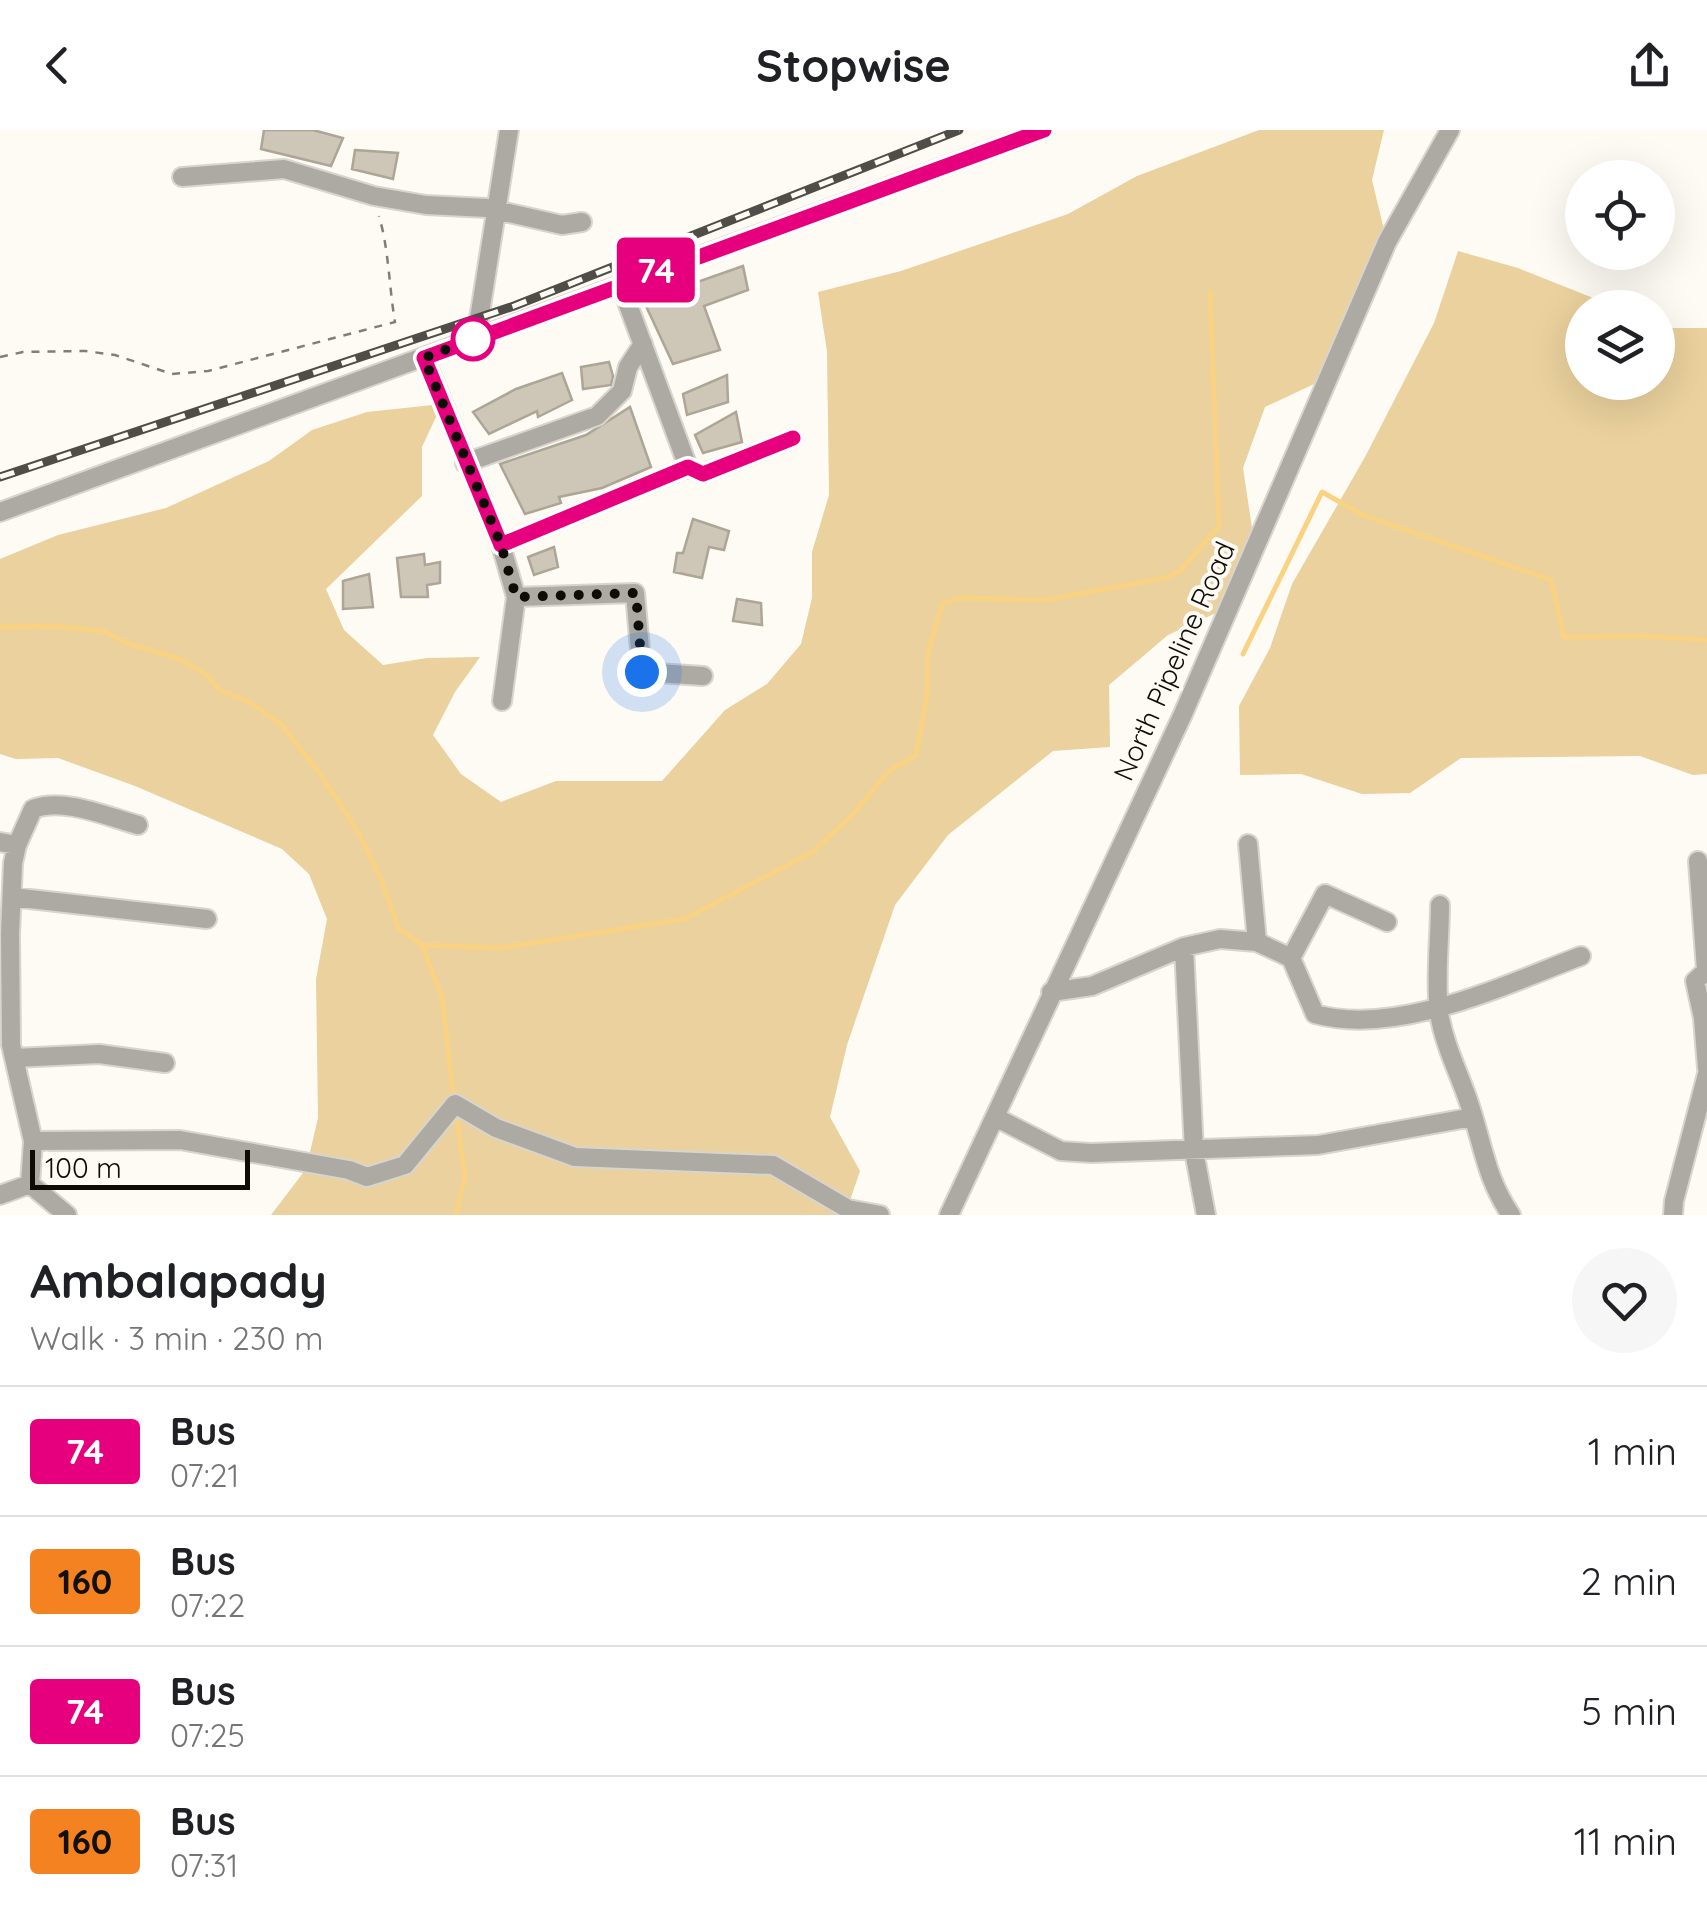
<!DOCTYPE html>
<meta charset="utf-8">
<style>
body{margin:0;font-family:Quicksand,sans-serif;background:#f6f6f6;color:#202124;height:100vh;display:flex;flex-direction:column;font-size:38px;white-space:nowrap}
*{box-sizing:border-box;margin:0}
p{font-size:32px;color:#757577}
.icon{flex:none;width:55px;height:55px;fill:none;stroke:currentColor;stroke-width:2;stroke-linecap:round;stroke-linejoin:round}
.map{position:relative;height:1085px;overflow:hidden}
.details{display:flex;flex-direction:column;background:#fff;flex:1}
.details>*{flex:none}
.badge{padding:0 20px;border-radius:8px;font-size:35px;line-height:65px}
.controls{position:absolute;left:1565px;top:30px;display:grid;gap:20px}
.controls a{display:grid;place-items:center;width:110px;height:110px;border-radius:50%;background:#fff;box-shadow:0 10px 40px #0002;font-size:50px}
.scale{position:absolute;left:30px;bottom:25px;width:220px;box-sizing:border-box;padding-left:10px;border:5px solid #0e0c07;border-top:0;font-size:28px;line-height:35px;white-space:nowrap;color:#0e0c07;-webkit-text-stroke:8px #fefbf5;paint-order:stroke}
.you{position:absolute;width:50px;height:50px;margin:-25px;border:8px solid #fff;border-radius:50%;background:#1a73e8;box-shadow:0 0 0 15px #1a73e833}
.map>.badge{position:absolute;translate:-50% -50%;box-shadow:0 0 0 5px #fff}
.round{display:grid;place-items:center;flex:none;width:105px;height:105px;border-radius:52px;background:#f6f6f6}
.summary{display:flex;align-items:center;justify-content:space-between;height:170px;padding:0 30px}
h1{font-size:48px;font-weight:700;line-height:75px}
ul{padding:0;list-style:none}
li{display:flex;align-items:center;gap:30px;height:130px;padding:0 30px;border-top:2px solid #e0e0e0}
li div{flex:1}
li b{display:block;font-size:38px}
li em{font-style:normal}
li .badge{min-width:110px;font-weight:700;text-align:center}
header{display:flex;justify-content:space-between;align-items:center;height:130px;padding:0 30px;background:#fff;font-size:45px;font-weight:700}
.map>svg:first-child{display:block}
</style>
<header><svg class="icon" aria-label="back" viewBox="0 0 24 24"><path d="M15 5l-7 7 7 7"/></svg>Stopwise<svg class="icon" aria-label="share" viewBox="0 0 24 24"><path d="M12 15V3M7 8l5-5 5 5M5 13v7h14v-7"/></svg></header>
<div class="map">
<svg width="1707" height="1085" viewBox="0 0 1707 1085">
<rect width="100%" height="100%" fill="#fefbf5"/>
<path fill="#ead19d" d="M1259,0H1384L1372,50L1387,112L1329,247L1265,277L1243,338L1255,418L1229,477L1168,505L1109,555L1110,617L1053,621L948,705L895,775L847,915L830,987L860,1041L845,1085H271L306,1039L318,988L316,849L327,789L309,744L282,719L135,656L58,628L16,629L0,624V429L58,405L166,378L269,331L312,300L367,282L442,274L422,317V366L326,459L344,500L383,535L427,528L480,527L455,562L433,605L461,644L501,672L556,651H662L725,580L767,554L801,514L812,468V422L829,365L827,222L818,162L901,141L1068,84L1137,46Z
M1458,121L1518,138L1616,177L1582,178V252H1658V198H1707V644L1693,645L1640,626L1461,628L1410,663L1362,664L1301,644L1240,645L1239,576L1270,518L1292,454L1365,327L1434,193Z"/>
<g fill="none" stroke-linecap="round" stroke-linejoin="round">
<path stroke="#f9d383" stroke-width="5" d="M0,497L53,496L104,501L126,513L177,528L207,545L219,560L249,572L281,594L321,645L361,707L381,749L399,799L422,815L501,818L684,789L811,723L852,685L889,641L916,625L927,565L928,523L942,474L959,468L1046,470L1165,448L1180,441L1219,396L1210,162
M1243,524L1322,362L1363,385L1551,450L1564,507L1644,506L1707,510
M422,815L442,868L454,972
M456,983L465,1046L456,1085"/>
</g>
<path fill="#cec6b7" stroke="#ada596" stroke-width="2.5" d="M264,0H313L343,8L331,36L261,19Z
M355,20L398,23L393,49L352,39Z
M743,136L748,160L704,176L720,220L673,234L646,176L691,151L692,154Z
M609,232L613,246L611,255L583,259L581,237Z
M562,243L572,270L538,287L537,281L489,304L473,282L516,259Z
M727,245L728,272L687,285L683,264Z
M630,277L651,337L602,358L559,367L561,373L525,384L500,334L586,305Z
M736,282L742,312L703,323L695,305Z
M693,389L729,401L724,420L709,417L702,448L674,442L677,423H683Z
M554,417L558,437L534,445L528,427Z
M424,424L425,435L440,432V453L427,455L428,467H401L397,428Z
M369,444L373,477L343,479V451Z
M737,469L761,473L762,495L733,491Z"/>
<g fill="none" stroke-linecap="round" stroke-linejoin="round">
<defs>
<path id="minor" d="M182,47L284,39L374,66L426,75L487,78L562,95L582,92
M620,153L688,337L703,344L793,308
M476,208L509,0
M424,227L501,415L516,467L502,571
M465,333L597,286L622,261L628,237L643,214
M0,382L1044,0
M501,415L688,337
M516,467L635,463L642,542L703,546
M0,712L17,715L13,733L10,804L11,915L33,1011L30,1054L0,1065
M1248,714L1257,812
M17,715L33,679C64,667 108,687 138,695
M1698,731L1706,840
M12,767L207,789
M1440,775C1440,809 1435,848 1439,883C1444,914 1458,941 1468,970C1483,1013 1485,1047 1511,1085
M1184,817L1194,1021L1206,1085
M1291,828L1325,764L1387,792
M1707,840L1695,851L1703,888L1707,938
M1051,862L1092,856L1184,817L1220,809L1257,812L1291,828L1315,884C1397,907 1504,855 1581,826
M14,928L99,924L165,933
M995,987L1061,1021L1091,1023L1318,1015L1473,987
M33,1011L180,1010L349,1040L367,1047L405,1035L455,974L496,998L575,1027L773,1035L848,1079L880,1085
M30,1054L67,1085
M949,1085L1183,584L1387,112L1450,0
M1673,1085L1674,1071L1707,944"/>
</defs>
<use href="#minor" stroke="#d8d5cf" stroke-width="22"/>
<path stroke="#807e78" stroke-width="2.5" stroke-dasharray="8 8" stroke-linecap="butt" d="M0,227L23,222L85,221L115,225L172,244L208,241L395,192C389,157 389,120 379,86"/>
<use href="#minor" stroke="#adaaa3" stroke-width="18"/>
<defs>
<path id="rail" d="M0,347L514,176L959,0"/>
</defs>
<use href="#rail" stroke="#4f4d48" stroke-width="9"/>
<use href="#rail" stroke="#fefbf5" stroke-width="5" stroke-dasharray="15" stroke-linecap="butt"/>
</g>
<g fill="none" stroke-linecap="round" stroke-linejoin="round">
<defs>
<path id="line" d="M793,308L703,344L688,337L501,415L424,228L1044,0"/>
</defs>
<use href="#line" stroke="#fff" stroke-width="22"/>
<use href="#line" stroke="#e6007e" stroke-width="15"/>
<path stroke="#0e0c07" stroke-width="10" stroke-dasharray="0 18" d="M473,209L476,208L424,228L501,415L516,467L636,463L642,542"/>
</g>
<circle fill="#fff" stroke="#e6007e" stroke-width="5" cx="473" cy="209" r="20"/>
<g text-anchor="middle" stroke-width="8" stroke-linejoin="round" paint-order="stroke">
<g font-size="28" fill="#0e0c07" stroke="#fefbf5">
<text transform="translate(1174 531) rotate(-66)" y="10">North Pipeline Road</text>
</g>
</g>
</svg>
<div class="controls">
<a><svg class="icon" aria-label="locate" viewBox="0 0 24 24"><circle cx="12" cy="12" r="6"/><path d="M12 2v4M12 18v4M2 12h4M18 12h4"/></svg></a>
<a><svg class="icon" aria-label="layers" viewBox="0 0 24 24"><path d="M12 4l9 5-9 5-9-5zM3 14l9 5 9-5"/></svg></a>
</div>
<div class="scale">100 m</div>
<div class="you" style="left:642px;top:542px"></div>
<b class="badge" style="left:656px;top:140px;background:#e6007e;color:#fff">74</b>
</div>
<section class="details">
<div class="summary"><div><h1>Ambalapady</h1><p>Walk · 3 min · 230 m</p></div><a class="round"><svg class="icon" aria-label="heart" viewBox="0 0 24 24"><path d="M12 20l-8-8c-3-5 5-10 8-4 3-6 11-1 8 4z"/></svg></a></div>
<ul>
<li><span class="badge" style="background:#e6007e;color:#fff">74</span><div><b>Bus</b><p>07:21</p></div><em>1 min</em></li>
<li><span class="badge" style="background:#f58220;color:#111">160</span><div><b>Bus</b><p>07:22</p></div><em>2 min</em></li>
<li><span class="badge" style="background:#e6007e;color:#fff">74</span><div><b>Bus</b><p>07:25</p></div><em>5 min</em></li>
<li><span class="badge" style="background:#f58220;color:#111">160</span><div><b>Bus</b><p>07:31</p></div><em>11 min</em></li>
</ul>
</section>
